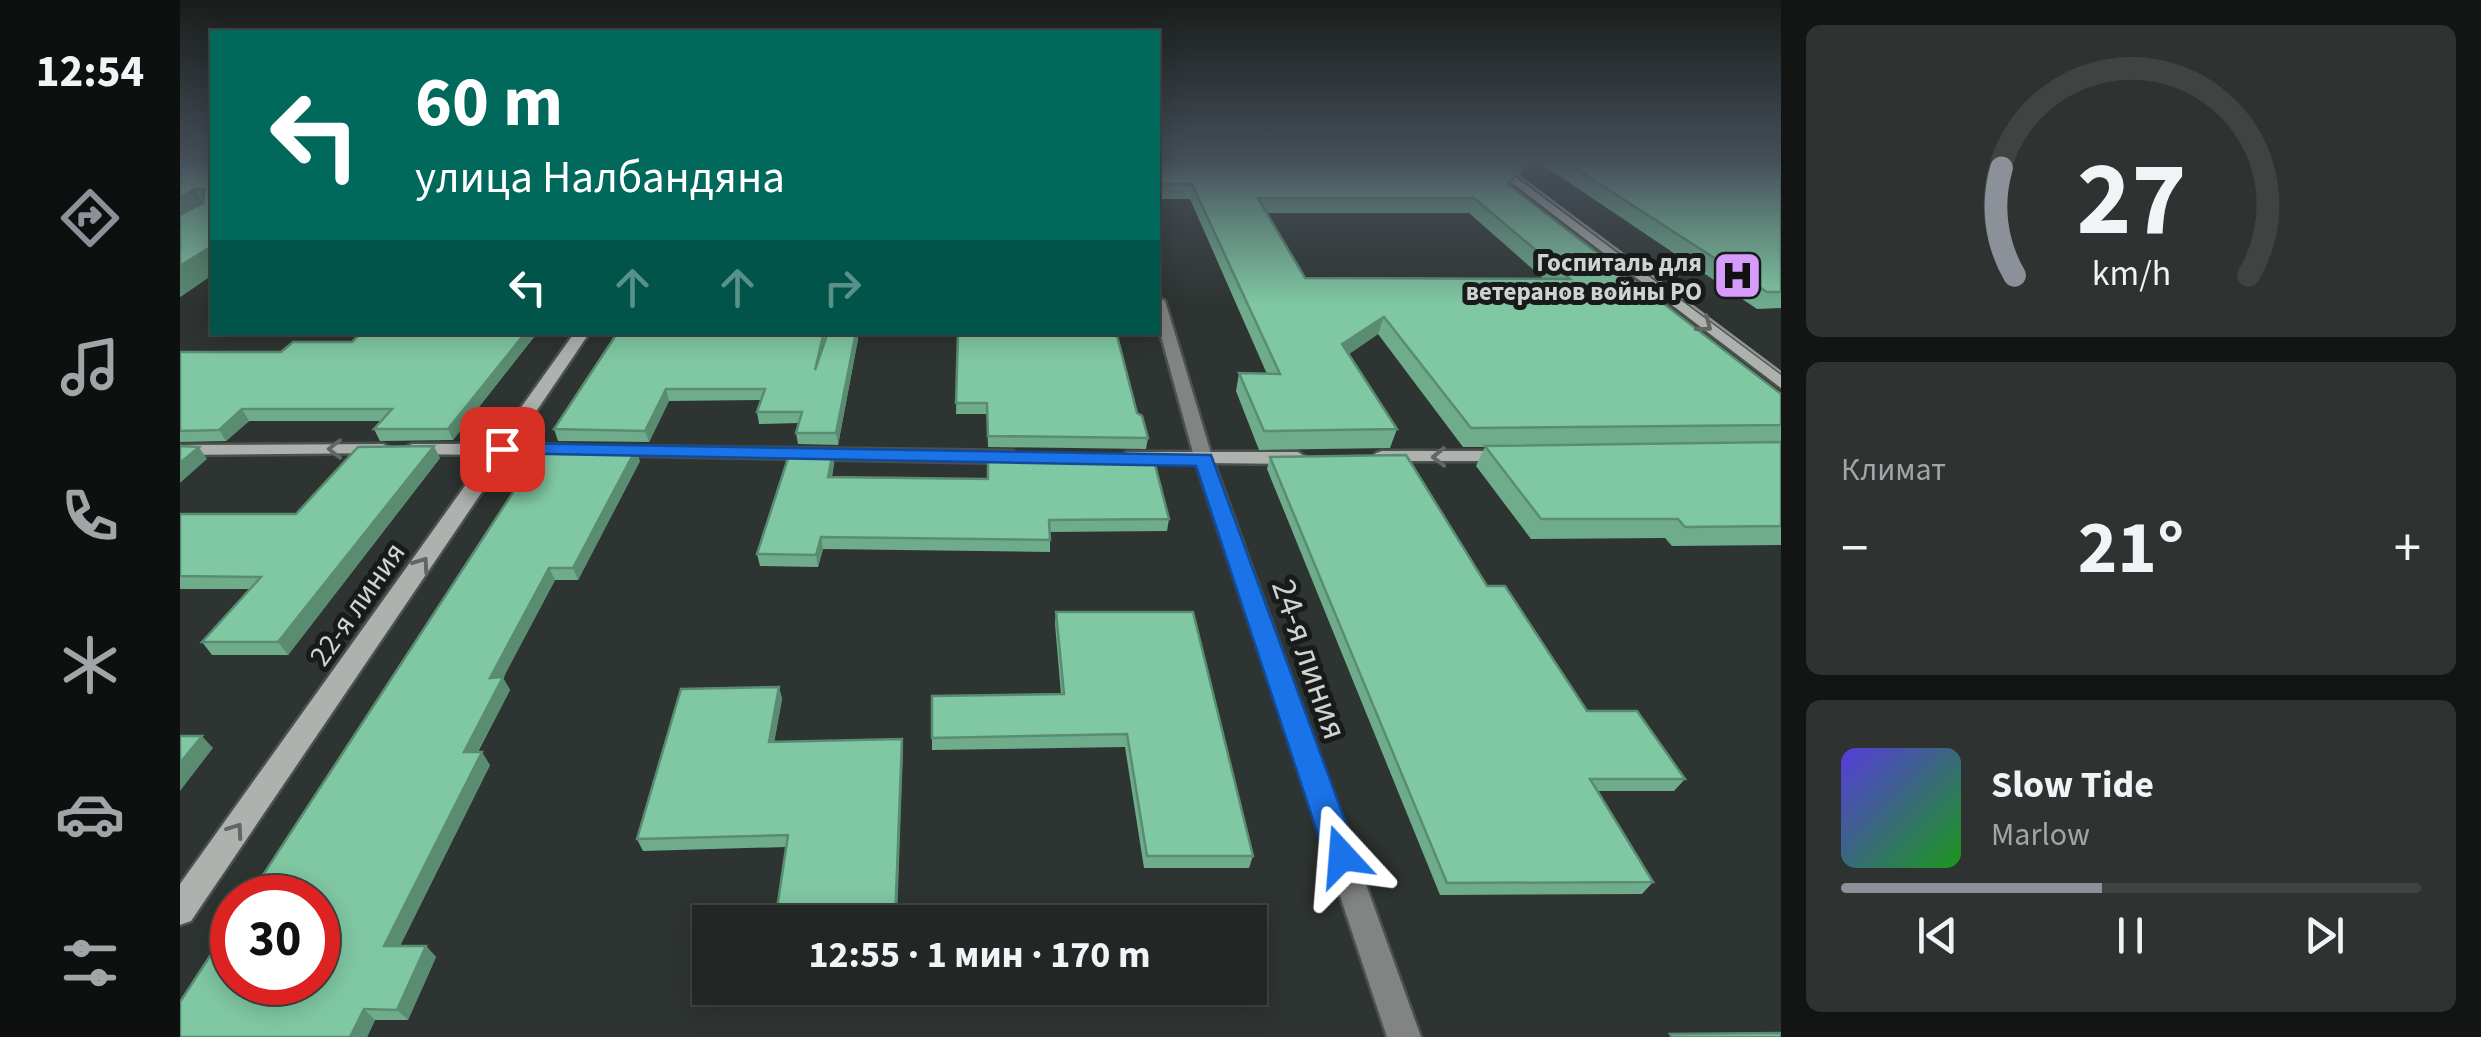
<!DOCTYPE html>
<html lang="ru">
<head>
<meta charset="utf-8">
<style>
	:root { --surface:#222725; --page:#2e3332; --text:#f1f3f6; --muted:#a2a5a7; --line:#3f4442; --accent:#8c9099 }
	body { margin:0; font-family:"Source Sans 3",sans-serif; background:var(--page); color:var(--text); height:100vh; display:flex; flex-direction:column; font-size:38px; white-space:nowrap }
	* { box-sizing:border-box; margin:0 }
	p { font-size:32px; color:var(--muted) }
	.icon { flex:none; width:55px; height:55px; fill:none; stroke:currentColor; stroke-width:2; stroke-linecap:round; stroke-linejoin:round }
	.map { position:relative; flex:1; overflow:hidden }
	.drawer { display:flex; flex-direction:column; gap:25px; padding:25px; background:#131514; width:700px }
	.drawer>* { flex:none }
	.top-card { position:absolute; left:30px; top:30px; width:950px; height:305px; border-radius:0px; box-shadow:0 5px 25px #0003,0 0 0 2px var(--line); background:#00695c; color:#fff; overflow:hidden }
	.speed { position:absolute; left:30px; top:875px; display:flex; gap:20px; font-size:50px; font-weight:700; text-align:center }
	.speed>* { display:grid; place-content:center; width:130px; height:130px; border-radius:50%; background:var(--surface); box-shadow:0 5px 25px #0003,0 0 0 2px var(--line); line-height:1 }
	.speed .limit { border:15px solid #d22; background:#fff; color:#111 }
	.pin { position:absolute; display:grid; place-items:center; width:85px; height:85px; color:#fff; margin:-42px; border-radius:20px; box-shadow:0 5px 15px #0006 }
	.me { position:absolute; width:110px; margin:-55px; rotate:341deg; stroke-linejoin:round; filter:drop-shadow(0 0 8px #0008) }
	.turn { display:flex; align-items:center; gap:35px; height:210px; padding:0 40px; font-size:45px }
	.turn .icon { width:130px; height:130px; stroke-width:2.5 }
	.turn b { display:block; font-size:70px; line-height:85px }
	.lanes { display:flex; align-items:center; height:95px; padding:0 40px; background:#0003; justify-content:center; gap:50px; direction:ltr }
	.lanes .off { opacity:.35 }
	.big { font-size:75px; font-weight:700; line-height:1.1 }
	.drawer .tile { flex:1; display:flex; flex-direction:column; justify-content:center; gap:15px; min-width:0; padding:0 35px; border-radius:15px; background:var(--page) }
	.drawer .dial { align-items:center; gap:0 }
	.dial svg { height:260px; overflow:visible; fill:none; stroke:var(--line); stroke-width:7; stroke-linecap:round; text-anchor:middle }
	.dial text { fill:var(--text); stroke:none }
	.song { display:flex; align-items:center; gap:30px }
	.cover { width:120px; height:120px; border-radius:15px; background:linear-gradient(135deg,hsl(250 70% 55%),hsl(120 70% 35%)) }
	.played { height:10px; border-radius:5px; background:linear-gradient(90deg,var(--accent) 45%,var(--line) 45%) }
	.keys { display:flex; justify-content:space-around; direction:ltr }
	.heat { display:flex; justify-content:space-between; align-items:center; font-size:55px; direction:ltr }
	.trip { position:absolute; left:512px; top:905px; width:575px; height:100px; border-radius:0px; background:var(--surface); box-shadow:0 5px 25px #0003,0 0 0 2px var(--line); font-weight:700; line-height:100px; text-align:center }
	main { display:flex; flex:1; min-height:0 }
	.dock { display:flex; flex-direction:column; width:180px; justify-content:space-around; align-items:center; background:#0e100f; color:var(--muted) }
	.dock .icon { width:70px; height:70px }
	.dock .active { color:var(--accent) }
	.dock b { font-size:45px; color:var(--text) }
	.map>svg:first-child { display:block }
</style>
</head>
<body>
<main>
<nav class="dock">
<b>12:54</b>
<svg class="icon active" aria-label="directions" viewBox="0 0 24 24"><path d="M12 3l9 9-9 9-9-9zM9 14v-3h6M13 9l2 2-2 2"/></svg>
<svg class="icon" aria-label="music" viewBox="0 0 24 24"><path d="M9 18V5l10-2v13"/><circle cx="6" cy="18" r="3"/><circle cx="16" cy="16" r="3"/></svg>
<svg class="icon" aria-label="phone" viewBox="0 0 24 24"><path d="M5 4h4l2 5-3 2q2 4 5 5l2-3 5 2v4C11 20 4 13 5 4z"/></svg>
<svg class="icon" aria-label="climate" viewBox="0 0 24 24"><path d="M12 3v18M4 7l16 10M4 17L20 7"/></svg>
<svg class="icon" aria-label="car" viewBox="0 0 24 24"><path d="M5 17H2v-5l4-1 3-4h7l3 4 3 1v5h-3M9 17h6M6 11h13"/><circle cx="7" cy="17" r="2"/><circle cx="17" cy="17" r="2"/></svg>
<svg class="icon" aria-label="filters" viewBox="0 0 24 24"><path d="M4 7h16M4 17h16"/><circle cx="9" cy="7" r="2"/><circle cx="15" cy="17" r="2"/></svg>
</nav>
<div class="map">
<svg width="1601" height="1037" viewBox="0 0 1601 1037">
	<rect width="100%" height="100%" fill="#2e3431"/>
	<g fill="none" stroke-linecap="round" stroke-linejoin="round">
		<defs>
			<polygon id="street" points="978,297 985,301 1033,460 1241,1037 1207,1037 1015,460 978,325"/>
			<g id="secondary">
				<polygon points="1303,161 1314,161 1601,375 1601,388"/>
				<polygon points="395,332 410,332 334,444 388,445 397,450 388,455 327,455 11,921 0,925 0,884 307,455 232,454 223,449 232,444 315,444"/>
				<polygon points="203,444 212,449 209,453 0,455 0,445"/>
				<polygon points="432,446 833,451 842,457 833,463 426,455 423,451 426,447"/>
				<polygon points="1202,451 1328,451 1337,456 1328,461 1196,461 1193,457 1196,453"/>
				<polygon points="947,452 1118,452 1127,458 1118,464 941,462 938,458"/>
			</g>
		</defs>
		<use href="#street" stroke="#4b514e" stroke-width="5"/>
		<use href="#secondary" stroke="#4b514e" stroke-width="5"/>
		<use href="#street" fill="#818482" fill-rule="evenodd"/>
		<use href="#secondary" fill="#adb2af" fill-rule="evenodd"/>
		<polyline stroke="#909592" stroke-width="2.5" points="1319,161 1601,372"/>
	</g>
	<g fill="#6eac8c" fill-rule="evenodd">
		<polygon points="0,161 32,161 32,275 0,297"/>
		<path d="M978,161h372l-11,14 -3,-2 -5,13 270,208v151l-109,1 -7,-8 -134,1 -55,-73 9,-19h-22l-85,-113 -29,20 48,75 -7,19 -131,2 -23,-59 3,-18 28,1 -77,-175h-32zM1087,213h202l75,66 -239,-1z"/>
		<polygon points="1357,161 1601,161 1601,308 1577,309"/>
		<polygon points="358,332 273,440 200,441 194,429 202,421 69,421 46,441 0,442 0,352 101,352 172,342"/>
		<polygon points="438,332 678,332 678,339 658,445 618,444 616,433 619,423 579,424 577,412 581,400 489,401 469,442 378,441 374,429"/>
		<polygon points="778,332 957,413 968,438 966,449 808,447 807,414 776,414"/>
		<polygon points="653,452 654,464 652,477 808,479 989,519 987,531 870,532 870,552 643,549 638,567 580,566 577,554"/>
		<polygon points="1090,457 1307,586 1407,711 1505,779 1494,791 1418,791 1473,882 1462,894 1260,895 1087,469"/>
		<polygon points="260,458 108,655 32,655 22,642 70,589 0,589 0,514 116,514"/>
		<polygon points="460,461 398,580 375,580 323,678 330,690 298,752 310,765 220,946 246,946 256,957 228,1020 195,1020 187,1037 68,898"/>
		<polygon points="876,612 1073,856 1069,868 964,868 945,747 752,750 752,738 881,694 875,624"/>
		<polygon points="599,687 602,699 594,742 723,751 606,847 463,851 457,839"/>
	</g>
	<g fill="#5a8c72">
		<polygon points="1345,161 1350,161 1339,175"/>
		<polygon points="15,189 26,209 0,225 0,198"/>
		<polygon points="32,246 32,275 0,297 0,266"/>
		<polygon points="1204,317 1198,334 1157,362 1162,344"/>
		<polygon points="346,332 358,332 273,440 268,429"/>
		<polygon points="676,332 678,332 678,339 658,445 656,433"/>
		<polygon points="486,389 489,401 469,442 465,431"/>
		<polygon points="62,409 69,421 46,441 39,430"/>
		<polygon points="254,446 260,458 108,655 98,642"/>
		<polygon points="19,447 27,459 0,483 0,463"/>
		<polygon points="456,449 460,461 398,580 393,568"/>
		<polygon points="653,452 654,464 649,489 648,477"/>
		<polygon points="641,537 643,549 638,567 636,555"/>
		<polygon points="369,568 375,580 323,678 330,690 291,764 284,752 310,678"/>
		<polygon points="599,687 602,699 592,755 589,742"/>
		<polygon points="22,736 33,748 0,791 0,763"/>
		<polygon points="722,739 723,751 717,922 715,922"/>
		<polygon points="302,752 310,765 214,957 204,946"/>
		<polygon points="246,946 256,957 228,1020 217,1010"/>
		<polygon points="184,1009 195,1020 187,1037 170,1037"/>
	</g>
	<g fill="#80c8a3" stroke="#5a8c72" stroke-width="2.5" fill-rule="evenodd">
		<polygon points="0,161 32,161 32,246 0,266 0,215 23,203 24,190 15,189 0,198"/>
		<path d="M978,161h343l15,12 -8,11 273,210v31l-310,3 -87,-111 -42,27 55,85 -133,2 -25,-58 41,1 -88,-190h-34zM1078,198h216l96,81 -265,-1z"/>
		<polygon points="1384,161 1601,161 1601,292 1587,292"/>
		<polygon points="182,332 346,332 268,429 194,429 212,409 62,409 39,430 0,431 0,352 101,352 113,342 172,342"/>
		<polygon points="438,332 644,332 635,370 648,332 676,332 656,433 616,433 622,412 577,412 585,389 486,389 465,431 374,429"/>
		<polygon points="778,332 936,332 957,413 962,416 968,438 808,436 807,403 776,403"/>
		<polygon points="1601,442 1601,526 1505,527 1498,519 1361,519 1305,446"/>
		<polygon points="0,446 19,447 0,463"/>
		<polygon points="254,446 98,642 22,642 81,577 0,576 0,514 116,514 178,447"/>
		<polygon points="362,448 456,449 393,568 369,568 310,678 323,677 284,752 302,752 204,946 246,946 217,1010 184,1009 170,1037 0,1037 0,1002 52,922 52,982 138,982 138,898 68,898"/>
		<polygon points="610,452 653,452 648,477 808,479 808,455 973,457 989,519 869,520 870,540 641,537 636,555 577,554"/>
		<polygon points="1226,455 1307,586 1325,586 1407,711 1457,711 1505,779 1410,779 1473,882 1267,883 1090,457"/>
		<polygon points="876,612 1013,612 1073,856 967,856 947,734 752,738 752,696 884,694"/>
		<polygon points="599,687 589,742 722,739 715,922 595,922 608,835 457,839 501,689"/>
		<polygon points="0,736 22,736 0,763"/>
		<polygon points="1601,1033 1601,1037 1492,1037 1490,1034"/>
	</g>
	<defs><path id="oneway-chevron" d="M-2-3.5L2.5 0L-2 3.5" fill="none" stroke-width="1.6" stroke-linecap="round" stroke-linejoin="round" transform="scale(2.5)"/></defs>
	<g stroke="#626664">
		<use href="#oneway-chevron" transform="translate(1525 325) rotate(37)"/>
		<use href="#oneway-chevron" transform="translate(155 449) rotate(180)"/>
		<use href="#oneway-chevron" transform="translate(1259 457) rotate(179)"/>
		<use href="#oneway-chevron" transform="translate(242 564) rotate(-55)"/>
		<use href="#oneway-chevron" transform="translate(56 830) rotate(-55)"/>
	</g>
	<linearGradient id="sky" x2="0" y2="1"><stop stop-color="#191d1b"/><stop offset="0.53" stop-color="#46505a"/><stop offset="1" stop-color="#46505a" stop-opacity="0"/></linearGradient>
	<rect width="1601" height="306" fill="url(#sky)"/>
	<polygon fill="#1a73e8" stroke="#114b97" stroke-width="2.5" points="322,443 1031,455 1178,856 1173,867 1162,872 1150,867 1145,856 1016,466 315,453 312,449"/>
	<defs>
		<symbol id="hospital-square" viewBox="-11 -11 22 22"><rect x="-9" y="-9" width="18" height="18" rx="4" fill="#d59cfb" stroke="#181b1a"/><path d="M-5-5h3v3.5h4V-5h3V5h-3V1.5h-4V5h-3Z" fill="#111"/></symbol>
	</defs>
	<g fill-rule="evenodd">
		<use href="#hospital-square" x="1530" y="248" width="55" height="55"/>
	</g>
	<g text-anchor="middle" stroke-width="10" stroke-linejoin="round" paint-order="stroke">
		<g font-size="25" font-weight="bold" fill="#cfd3d1" stroke="#181b1a" text-anchor="end">
			<text x="1522" y="271">Госпиталь для<tspan x="1522" dy="29">ветеранов войны РО</tspan></text>
		</g>
		<g font-size="30" fill="#cfd3d1" stroke="#181b1a">
			<text transform="translate(177 604) rotate(-55)" y="10">22-я линия</text>
		</g>
		<g font-size="35" fill="#cfd3d1" stroke="#181b1a">
			<text transform="translate(1130 659) rotate(71)" y="12">24-я линия</text>
		</g>
	</g>
</svg>
<div class="speed"><div class="limit">30</div></div>
<div class="pin" style="left:322px;top:449px;background:#d93025"><svg class="icon" aria-label="arrive" viewBox="0 0 24 24"><path d="M6 21V4h12l-3 4 3 4H6"/></svg></div>
<svg class="me" style="left:1162px;top:856px" viewBox="-20 -20 40 40"><path d="M0-17L14 15 0 8-14 15z" fill="#1a73e8" stroke="#fff" stroke-width="4"/></svg>
<div class="trip">12:55 · 1 мин · 170 m</div>
<div class="top-card">
<div class="turn"><svg class="icon" aria-label="left" viewBox="0 0 24 24"><path d="M17 20v-9H6M10 6l-5 5 5 5"/></svg><div><b>60 m</b>улица Налбандяна</div></div>
<div class="lanes"><svg class="icon" aria-label="left" viewBox="0 0 24 24"><path d="M17 20v-9H6M10 6l-5 5 5 5"/></svg><svg class="icon off" aria-label="ahead" viewBox="0 0 24 24"><path d="M12 20V5M6 11l6-6 6 6"/></svg><svg class="icon off" aria-label="ahead" viewBox="0 0 24 24"><path d="M12 20V5M6 11l6-6 6 6"/></svg><svg class="icon off" aria-label="right" viewBox="0 0 24 24"><path d="M7 20v-9h11M14 6l5 5-5 5"/></svg></div>
</div>
</div>
<section class="drawer">
<div class="tile dial"><svg viewBox="0 0 100 80">
<path d="M14 69A42 42 0 1 1 86 69"/>
<path d="M14 69A42 42 0 0 1 10 36" stroke="#8c9099"/>
<text x="50" y="56" font-size="32" font-weight="700">27</text>
<text x="50" y="72" font-size="11">km/h</text>
</svg></div>
<div class="tile"><p>Климат</p>
<div class="heat"><a>−</a><b class="big">21°</b><a>+</a></div>
</div>
<div class="tile">
<div class="song"><i class="cover"></i><div><b>Slow Tide</b><p>Marlow</p></div></div>
<div class="played"></div>
<div class="keys"><svg class="icon" aria-label="previous" viewBox="0 0 24 24"><path d="M18 5L8 12l10 7zM5 5v14"/></svg><svg class="icon" aria-label="pause" viewBox="0 0 24 24"><path d="M8 5v14M16 5v14"/></svg><svg class="icon" aria-label="next" viewBox="0 0 24 24"><path d="M6 5l10 7-10 7zM19 5v14"/></svg></div>
</div>
</section>
</main>
</body>
</html>
